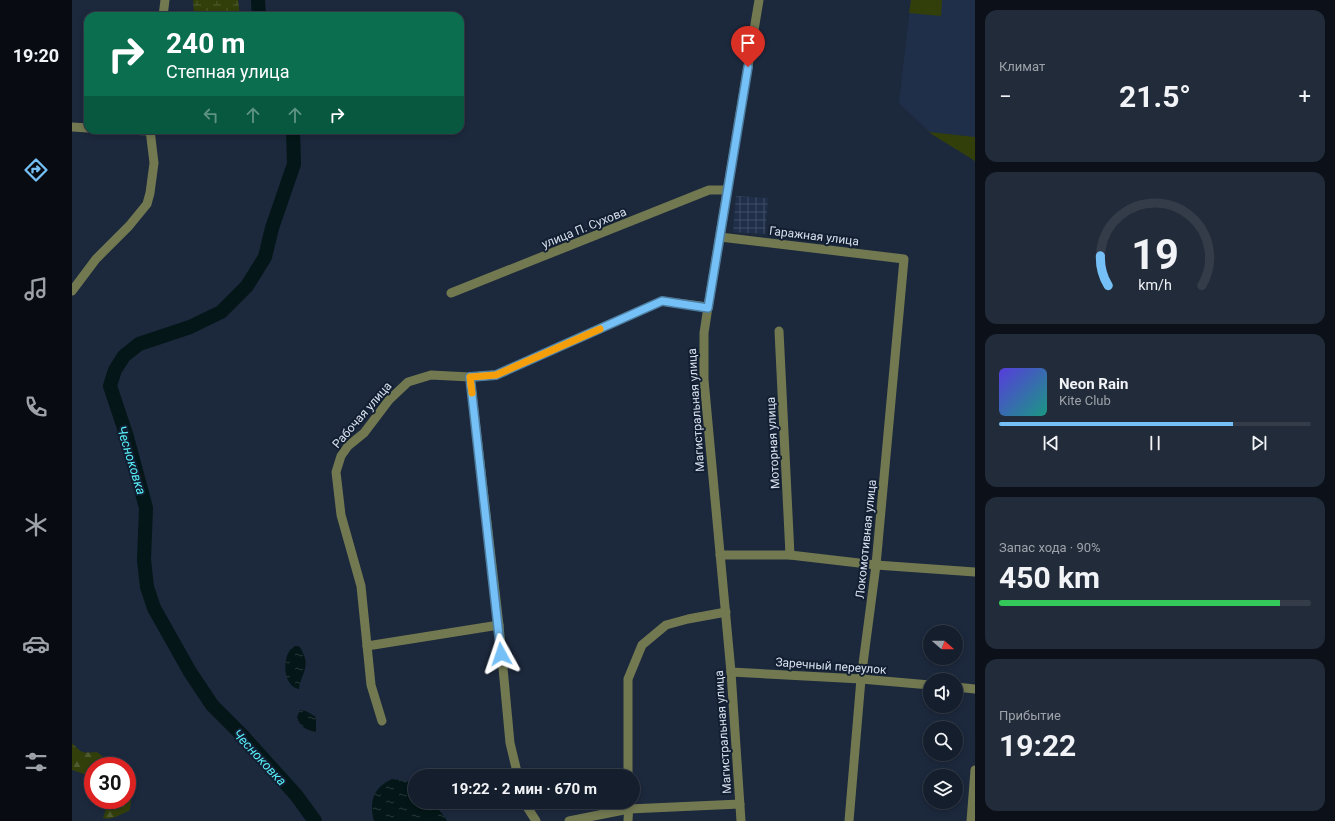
<!DOCTYPE html>
<html lang="ru">
<head>
<meta charset="utf-8">
<style>
	:root { --surface:#151e2d; --page:#222b39; --text:#f1f3f6; --muted:#9da2aa; --line:#343c49; --accent:#75c0f6 }
	body { margin:0; font-family:Roboto,sans-serif; background:var(--page); color:var(--text); height:100vh; display:flex; flex-direction:column; font-size:15px; white-space:nowrap }
	* { box-sizing:border-box; margin:0 }
	p { font-size:13px; color:var(--muted) }
	.icon { flex:none; width:22px; height:22px; fill:none; stroke:currentColor; stroke-width:2; stroke-linecap:round; stroke-linejoin:round }
	.map { position:relative; flex:1; overflow:hidden }
	.drawer { display:flex; flex-direction:column; gap:10px; padding:10px; background:#0c1019; width:360px }
	.drawer>* { flex:none }
	.hud { position:absolute; left:12px; top:12px; width:380px; height:122px; border-radius:12px; box-shadow:0 2px 6px #0003,0 0 0 1px var(--line); background:#0b6e4f; color:#fff; overflow:hidden }
	.needle { width:26px; rotate:110deg }
	.fabs { position:absolute; left:851px; top:625px; display:grid; gap:8px }
	.fabs a { display:grid; place-items:center; width:40px; height:40px; border-radius:50%; background:var(--surface); box-shadow:0 2px 6px #0003,0 0 0 1px var(--line); font-size:20px }
	.speed { position:absolute; left:12px; top:757px; display:flex; gap:8px; font-size:20px; font-weight:700; text-align:center }
	.speed>* { display:grid; place-content:center; width:52px; height:52px; border-radius:50%; background:var(--surface); box-shadow:0 2px 6px #0003,0 0 0 1px var(--line); line-height:1 }
	.speed .limit { border:6px solid #d22; background:#fff; color:#111 }
	.pin { position:absolute; display:grid; place-items:center; width:34px; height:34px; color:#fff; margin:-41px -17px; border-radius:50% 50% 50% 0; rotate:-45deg; box-shadow:0 0 4px #0007 }
	.pin .icon { rotate:45deg }
	.me { position:absolute; width:44px; margin:-22px; rotate:355deg; stroke-linejoin:round; filter:drop-shadow(0 0 3px #0008) }
	.turn { display:flex; align-items:center; gap:14px; height:84px; padding:0 16px; font-size:18px }
	.turn .icon { width:52px; height:52px; stroke-width:2.5 }
	.turn b { display:block; font-size:28px; line-height:34px }
	.lanes { display:flex; align-items:center; height:38px; padding:0 16px; background:#0003; justify-content:center; gap:20px; direction:ltr }
	.lanes .off { opacity:.35 }
	.big { font-size:30px; font-weight:700; line-height:1.1 }
	.drawer .tile { flex:1; display:flex; flex-direction:column; justify-content:center; gap:6px; min-width:0; padding:0 14px; border-radius:12px; background:var(--page) }
	.drawer .dial { align-items:center; gap:0 }
	.dial svg { height:104px; overflow:visible; fill:none; stroke:var(--line); stroke-width:7; stroke-linecap:round; text-anchor:middle }
	.dial text { fill:var(--text); stroke:none }
	.song { display:flex; align-items:center; gap:12px }
	.cover { width:48px; height:48px; border-radius:6px; background:linear-gradient(135deg,hsl(250 70% 55%),hsl(170 70% 35%)) }
	.played { height:4px; border-radius:2px; background:linear-gradient(90deg,var(--accent) 75%,var(--line) 75%) }
	.keys { display:flex; justify-content:space-around; direction:ltr }
	.heat { display:flex; justify-content:space-between; align-items:center; font-size:22px; direction:ltr }
	.charge { height:6px; border-radius:3px; background:linear-gradient(90deg,#34c759 90%,var(--line) 0) }
	.trip { position:absolute; left:336px; top:769px; width:232px; height:40px; border-radius:20px; background:var(--surface); box-shadow:0 2px 6px #0003,0 0 0 1px var(--line); font-weight:700; line-height:40px; text-align:center }
	main { display:flex; flex:1; min-height:0 }
	.dock { display:flex; flex-direction:column; width:72px; justify-content:space-around; align-items:center; background:#080c12; color:var(--muted) }
	.dock .icon { width:28px; height:28px }
	.dock .selected { color:var(--accent) }
	.dock b { font-size:18px; color:var(--text) }
	.map>svg:first-child { display:block }
</style>
</head>
<body>
<main>
<nav class="dock">
<b>19:20</b>
<svg class="icon selected" aria-label="directions" viewBox="0 0 24 24"><path d="M12 3l9 9-9 9-9-9zM9 14v-3h6M13 9l2 2-2 2"/></svg>
<svg class="icon" aria-label="music" viewBox="0 0 24 24"><path d="M9 18V5l10-2v13"/><circle cx="6" cy="18" r="3"/><circle cx="16" cy="16" r="3"/></svg>
<svg class="icon" aria-label="phone" viewBox="0 0 24 24"><path d="M5 4h4l2 5-3 2q2 4 5 5l2-3 5 2v4C11 20 4 13 5 4z"/></svg>
<svg class="icon" aria-label="climate" viewBox="0 0 24 24"><path d="M12 3v18M4 7l16 10M4 17L20 7"/></svg>
<svg class="icon" aria-label="car" viewBox="0 0 24 24"><path d="M5 17H2v-5l4-1 3-4h7l3 4 3 1v5h-3M9 17h6M6 11h13"/><circle cx="7" cy="17" r="2"/><circle cx="17" cy="17" r="2"/></svg>
<svg class="icon" aria-label="filters" viewBox="0 0 24 24"><path d="M4 7h16M4 17h16"/><circle cx="9" cy="7" r="2"/><circle cx="15" cy="17" r="2"/></svg>
</nav>
<div class="map">
<svg width="903" height="821" viewBox="0 0 903 821">
	<defs>
		<pattern id="industrial-grid" width="8" height="8" patternUnits="userSpaceOnUse"><rect width="8" height="8" fill="#202f49"/><path d="M0 4h8M4 0v8" fill="none" stroke="#404d64"/></pattern>
		<pattern id="forest-firs" width="22" height="20" patternUnits="userSpaceOnUse"><rect width="22" height="20" fill="#323f0b"/><path d="M5 1l3.5 6h-7zM16 11l3.5 6h-7z" fill="#4f5a2f"/></pattern>
		<pattern id="wetland-marsh" width="20" height="14" patternUnits="userSpaceOnUse"><rect width="20" height="14" fill="#323f0b"/><path d="M1 5h8M5 5V1M11 12h8M15 12V8" fill="none" stroke="#4f5a2f"/></pattern>
		<pattern id="water-ripples" width="26" height="14" patternUnits="userSpaceOnUse"><rect width="26" height="14" fill="#041617"/><path d="M2 4q2-2 4 0t4 0M15 11q2-2 4 0t4 0" fill="none" stroke="#283839"/></pattern>
	</defs>
	<rect width="100%" height="100%" fill="#1c283c"/>
	<polygon fill="#202f49" points="839,0 903,0 903,161 861,135 827,103"/>
	<polygon fill="url(#industrial-grid)" points="664,196 696,198 693,234 661,232"/>
	<g fill="url(#forest-firs)">
		<path d="M0,743c11,11 9,10 25,9l10,8 14,6h-28v11l-21,-7z"/>
		<path d="M55,777c4,9 6,25 2,34 -9,3 -17,10 -26,7l6,-18h18z"/>
	</g>
	<polygon fill="url(#wetland-marsh)" points="121,0 166,0 168,16 122,16"/>
	<g fill="#323f0b">
		<polygon points="839,0 870,0 869,16 837,13"/>
		<polygon points="857,132 903,137 903,161 861,135"/>
	</g>
	<g fill="url(#water-ripples)">
		<path d="M223,646c4,0 6,1 7,5 9,17 -1,22 -3,38 -15,-2 -17,-28 -9,-39 1,-1 3,-2 5,-4z"/>
		<path d="M228,710l6,1 10,6v15c-10,-2 -16,-5 -19,-15z"/>
		<path d="M320,779l19,3 4,4v16h12c3,4 5,3 9,6 5,3 8,8 11,13h-73c-5,-20 -1,-33 18,-42z"/>
	</g>
	<g fill="none" stroke-linecap="round" stroke-linejoin="round">
		<g stroke="#041617" stroke-width="14">
			<polyline points="186,0 187,16"/>
			<polyline points="221,130 222,164 200,228 193,257 175,286 149,312 118,327 67,344 52,356 43,370 38,386 55,437 74,508 72,560 75,587 82,608 118,672 140,705 169,734 224,795 243,821"/>
		</g>
		<g stroke="#727951" stroke-width="9">
			<polyline points="91,16 93,0"/>
			<polyline points="0,127 16,128"/>
			<polyline points="55,130 78,131"/>
			<polyline points="648,237 832,259 804,565 789,679 777,821"/>
			<polyline points="0,291 24,259 57,226 75,204 78,193 82,163 78,130"/>
			<polyline points="379,293 637,190 655,190"/>
			<polyline points="707,331 718,555"/>
			<polyline points="398,377 427,625 438,743 446,776"/>
			<polyline points="648,555 718,555 804,565 903,572"/>
			<polyline points="295,646 427,625"/>
			<polyline points="659,672 789,679 858,685"/>
			<polyline points="884,687 903,689"/>
			<polyline points="310,721 299,685 289,586 269,515 264,472 269,456 276,446 292,433 317,400 336,382 359,375 398,377 424,375 590,301 636,307"/>
			<polyline points="556,776 556,679 570,645 594,625 616,619 654,612"/>
			<polyline points="452,802 464,821"/>
			<polyline points="497,821 557,809 668,804"/>
			<polyline points="556,821 557,802"/>
			<polyline points="669,821 659,672 632,380 632,333 636,307 687,0"/>
			<polyline points="899,821 903,770"/>
		</g>
	</g>
	<g fill="none" stroke-linecap="round" stroke-linejoin="round">
		<defs>
			<polyline id="route" points="429,654 398,377 424,375 590,301 636,308 676,67"/>
		</defs>
		<use href="#route" stroke="#4c7da0" stroke-width="10"/>
		<use href="#route" stroke="#75c0f6" stroke-width="7"/>
		<polyline stroke="#f59e0b" stroke-width="7" points="400,393 398,377 424,375 528,329"/>
	</g>
	<g text-anchor="middle" stroke-width="4" stroke-linejoin="round" paint-order="stroke">
		<g font-size="12" fill="#d8e1ee" stroke="#121e31">
			<text transform="translate(512 228) rotate(-22)" y="4">улица П. Сухова</text>
			<text transform="translate(742 236) rotate(7)" y="4">Гаражная улица</text>
			<text transform="translate(624 410) rotate(-94)" y="4">Магистральная улица</text>
			<text transform="translate(290 415) rotate(-49)" y="4">Рабочая улица</text>
			<text transform="translate(701 443) rotate(-93)" y="4">Моторная улица</text>
			<text transform="translate(794 539) rotate(-84)" y="4">Локомотивная улица</text>
			<text transform="translate(759 666) rotate(4)" y="4">Заречный переулок</text>
			<text transform="translate(651 732) rotate(-94)" y="4">Магистральная улица</text>
		</g>
		<g font-size="13" font-style="italic" fill="#57eff9" stroke="#121e31">
			<text transform="translate(60 460) rotate(73)" y="5">Чесноковка</text>
			<text transform="translate(188 757) rotate(47)" y="5">Чесноковка</text>
		</g>
	</g>
</svg>
<div class="fabs">
<a><svg class="needle" viewBox="-14 -14 28 28"><path d="M0-13l5 13h-10z" fill="#e53935"/><path d="M0 13l5-13h-10z" fill="#9da2aa"/></svg></a>
<a><svg class="icon" aria-label="sound" viewBox="0 0 24 24"><path d="M4 9h4l5-4v14l-5-4H4zM17 9q2 3 0 6"/></svg></a>
<a><svg class="icon" aria-label="search" viewBox="0 0 24 24"><circle cx="10" cy="10" r="6"/><path d="M15 15l6 6"/></svg></a>
<a><svg class="icon" aria-label="layers" viewBox="0 0 24 24"><path d="M12 4l9 5-9 5-9-5zM3 14l9 5 9-5"/></svg></a>
</div>
<div class="speed"><div class="limit">30</div></div>
<div class="pin" style="left:676px;top:67px;background:#d93025"><svg class="icon" aria-label="arrive" viewBox="0 0 24 24"><path d="M6 21V4h12l-3 4 3 4H6"/></svg></div>
<svg class="me" style="left:429px;top:654px" viewBox="-20 -20 40 40"><path d="M0-17L14 15 0 8-14 15z" fill="#75c0f6" stroke="#fff" stroke-width="4"/></svg>
<div class="trip">19:22 · 2 мин · 670 m</div>
<div class="hud">
<div class="turn"><svg class="icon" aria-label="right" viewBox="0 0 24 24"><path d="M7 20v-9h11M14 6l5 5-5 5"/></svg><div><b>240 m</b>Степная улица</div></div>
<div class="lanes"><svg class="icon off" aria-label="left" viewBox="0 0 24 24"><path d="M17 20v-9H6M10 6l-5 5 5 5"/></svg><svg class="icon off" aria-label="ahead" viewBox="0 0 24 24"><path d="M12 20V5M6 11l6-6 6 6"/></svg><svg class="icon off" aria-label="ahead" viewBox="0 0 24 24"><path d="M12 20V5M6 11l6-6 6 6"/></svg><svg class="icon" aria-label="right" viewBox="0 0 24 24"><path d="M7 20v-9h11M14 6l5 5-5 5"/></svg></div>
</div>
</div>
<section class="drawer">
<div class="tile"><p>Климат</p>
<div class="heat"><a>−</a><b class="big">21.5°</b><a>+</a></div>
</div>
<div class="tile dial"><svg viewBox="0 0 100 80">
<path d="M14 69A42 42 0 1 1 86 69"/>
<path d="M14 69A42 42 0 0 1 8 46" stroke="#75c0f6"/>
<text x="50" y="56" font-size="32" font-weight="700">19</text>
<text x="50" y="72" font-size="11">km/h</text>
</svg></div>
<div class="tile">
<div class="song"><i class="cover"></i><div><b>Neon Rain</b><p>Kite Club</p></div></div>
<div class="played"></div>
<div class="keys"><svg class="icon" aria-label="previous" viewBox="0 0 24 24"><path d="M18 5L8 12l10 7zM5 5v14"/></svg><svg class="icon" aria-label="pause" viewBox="0 0 24 24"><path d="M8 5v14M16 5v14"/></svg><svg class="icon" aria-label="next" viewBox="0 0 24 24"><path d="M6 5l10 7-10 7zM19 5v14"/></svg></div>
</div>
<div class="tile"><p>Запас хода · 90%</p><b class="big">450 km</b><div class="charge"></div></div>
<div class="tile"><p>Прибытие</p><b class="big">19:22</b></div>
</section>
</main>
</body>
</html>
